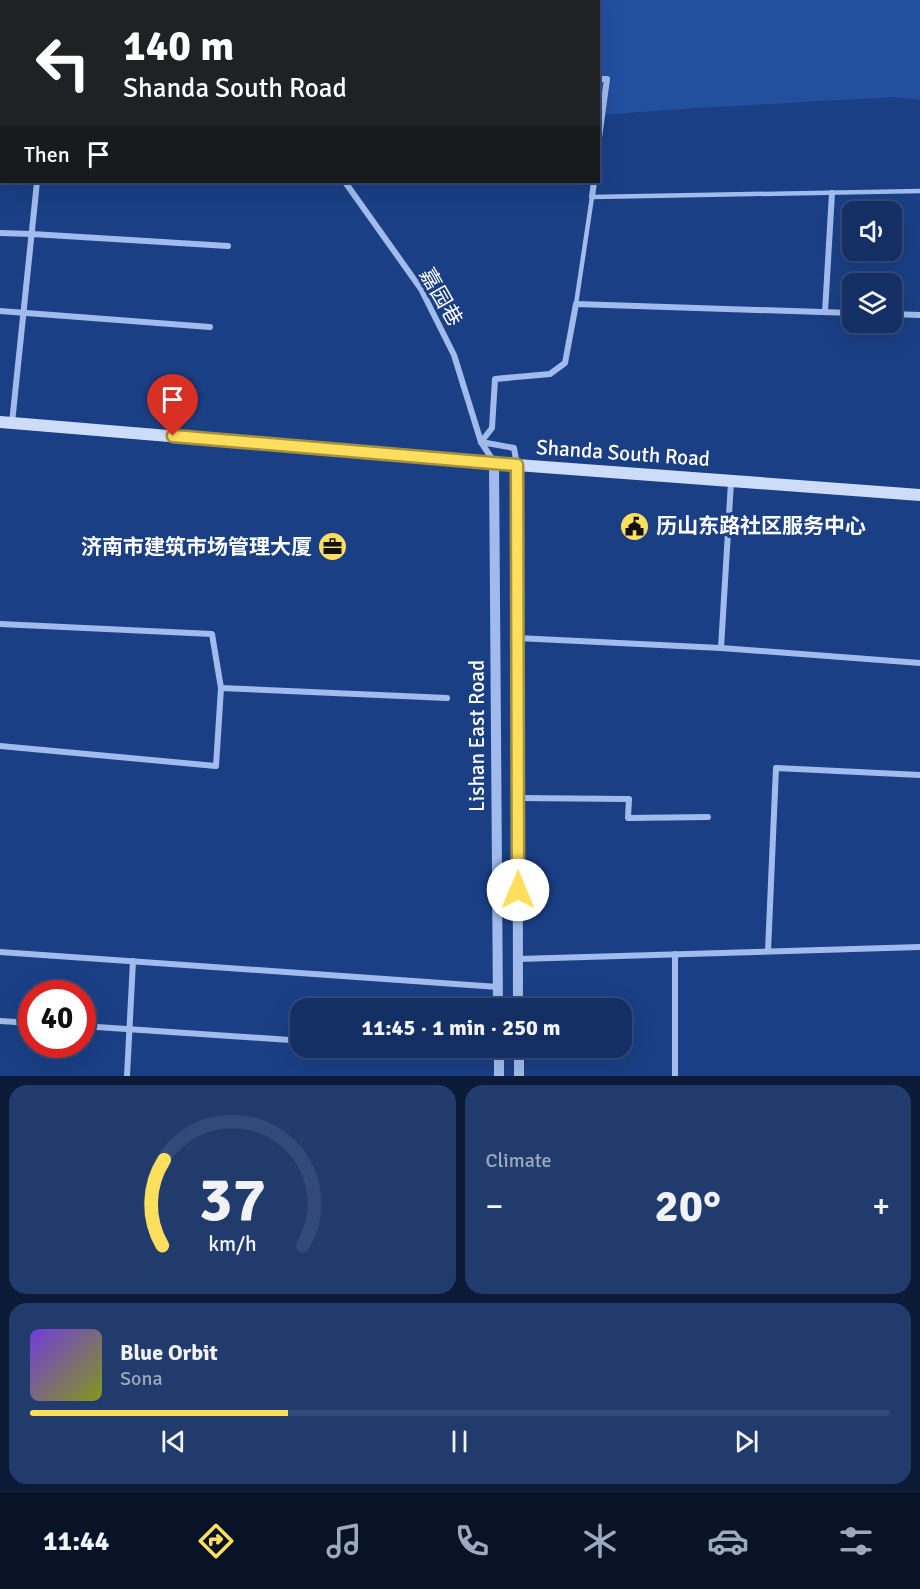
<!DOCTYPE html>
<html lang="en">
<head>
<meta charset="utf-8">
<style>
	:root { --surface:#142f64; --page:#213b6d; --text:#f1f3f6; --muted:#9da9bf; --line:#334a78; --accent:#fddf5d }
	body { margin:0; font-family:Signika,"Noto Sans SC",sans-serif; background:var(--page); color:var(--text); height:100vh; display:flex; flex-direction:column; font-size:22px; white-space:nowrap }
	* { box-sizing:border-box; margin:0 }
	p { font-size:20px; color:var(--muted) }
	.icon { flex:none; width:33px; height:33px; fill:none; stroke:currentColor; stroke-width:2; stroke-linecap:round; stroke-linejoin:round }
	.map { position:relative; height:1076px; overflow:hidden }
	.drawer { display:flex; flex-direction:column; gap:9px; padding:9px; background:#0b1a37; flex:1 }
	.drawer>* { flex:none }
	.banner { position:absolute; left:0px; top:0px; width:600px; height:183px; box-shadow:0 6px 24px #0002,0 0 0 2px var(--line); background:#202124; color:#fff; overflow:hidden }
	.controls { position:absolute; left:842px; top:201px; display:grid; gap:12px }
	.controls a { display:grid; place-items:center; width:60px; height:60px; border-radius:12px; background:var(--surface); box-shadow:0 6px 24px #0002,0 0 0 2px var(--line); font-size:30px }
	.speed { position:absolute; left:18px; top:980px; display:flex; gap:12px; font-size:30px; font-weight:700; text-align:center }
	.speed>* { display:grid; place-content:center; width:78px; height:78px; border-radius:50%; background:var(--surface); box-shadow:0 6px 24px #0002,0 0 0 2px var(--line); line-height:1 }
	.speed .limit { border:9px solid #d22; background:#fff; color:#111 }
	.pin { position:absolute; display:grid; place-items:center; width:51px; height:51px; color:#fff; margin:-62px -26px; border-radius:50% 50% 50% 0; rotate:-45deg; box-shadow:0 0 6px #0007 }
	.pin .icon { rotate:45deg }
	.me { position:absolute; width:66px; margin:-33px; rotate:0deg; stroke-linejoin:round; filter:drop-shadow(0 0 4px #0008) }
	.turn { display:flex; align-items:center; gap:21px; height:126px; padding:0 24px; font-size:27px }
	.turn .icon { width:78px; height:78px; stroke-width:2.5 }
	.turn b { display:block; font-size:42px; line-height:51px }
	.then { display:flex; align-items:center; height:57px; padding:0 24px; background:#0003; gap:12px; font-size:22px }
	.big { font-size:45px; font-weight:700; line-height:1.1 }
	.drawer .tile { flex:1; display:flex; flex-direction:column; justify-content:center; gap:9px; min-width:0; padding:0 21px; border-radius:18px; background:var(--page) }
	.drawer .dial { align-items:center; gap:0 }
	.dial svg { height:156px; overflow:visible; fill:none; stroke:var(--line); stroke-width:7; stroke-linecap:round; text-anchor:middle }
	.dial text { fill:var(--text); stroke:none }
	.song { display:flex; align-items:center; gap:18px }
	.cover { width:72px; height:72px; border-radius:9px; background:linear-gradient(135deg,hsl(260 70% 55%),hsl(70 70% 35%)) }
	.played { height:6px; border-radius:3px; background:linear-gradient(90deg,var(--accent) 30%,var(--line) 30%) }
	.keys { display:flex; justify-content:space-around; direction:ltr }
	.heat { display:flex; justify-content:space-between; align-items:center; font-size:33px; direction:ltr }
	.drawer .tiles { flex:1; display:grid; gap:9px; grid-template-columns:1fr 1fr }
	.tile:last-child { grid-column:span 2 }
	.trip { position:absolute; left:290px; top:998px; width:342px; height:60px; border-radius:18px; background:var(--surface); box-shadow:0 6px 24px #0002,0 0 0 2px var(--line); font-weight:700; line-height:60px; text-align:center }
	.tabs { display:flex; height:96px; justify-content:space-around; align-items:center; background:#081328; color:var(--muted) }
	.tabs .icon { width:42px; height:42px }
	.tabs .selected { color:var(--accent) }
	.tabs b { font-size:27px; color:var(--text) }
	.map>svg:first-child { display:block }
</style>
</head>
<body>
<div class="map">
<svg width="920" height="1076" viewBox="0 0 920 1076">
	<rect width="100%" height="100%" fill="#1a3f85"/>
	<polygon fill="#234f9f" points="592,0 920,0 920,100 895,97 697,108 599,115 598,2 591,2"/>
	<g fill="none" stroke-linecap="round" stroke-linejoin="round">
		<polyline stroke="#a1bcec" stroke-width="4.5" points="576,304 592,197 920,191"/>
		<g stroke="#a1bcec" stroke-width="6">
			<polyline points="237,0 241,2"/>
			<polyline points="298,0 298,2"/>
			<polyline points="55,2 55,0"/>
			<polyline points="342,2 342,0"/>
			<polyline points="598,79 607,79 598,145"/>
			<polyline points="0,91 2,91"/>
			<polyline points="0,169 2,169"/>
			<polyline points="345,182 421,289 454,355 481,442 494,462"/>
			<polyline points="592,197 594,182"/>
			<polyline points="0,233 32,234 228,246"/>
			<polyline points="0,311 210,327"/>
			<polyline points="825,312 832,193"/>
			<polyline points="891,314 920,315"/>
			<polyline points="12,423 37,182"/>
			<polyline points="481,442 492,428 495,379 550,374 565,363 576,304 852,313"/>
			<polyline points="481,442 514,448 517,465"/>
			<polyline points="0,624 212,634 221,688 216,766 0,746"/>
			<polyline points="517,638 721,648 920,663"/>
			<polyline points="721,648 731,482"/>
			<polyline points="221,688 447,698"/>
			<polyline points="518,798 629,799 628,818 708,817"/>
			<polyline points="768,951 776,768 920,775"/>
			<polyline points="0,952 498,987"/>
			<polyline points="675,954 675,1076"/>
			<polyline points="518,959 920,947"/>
			<polyline points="0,1021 32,1023"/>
			<polyline points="82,1026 290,1040"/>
			<polyline points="127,1076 133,961"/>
		</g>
		<g stroke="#a1bcec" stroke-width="10">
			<polyline points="494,463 498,1008"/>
			<polyline points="517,465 518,1008"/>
			<polyline points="499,1047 499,1076"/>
			<polyline points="519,1047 519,1076"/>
		</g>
		<polyline stroke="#cddcf8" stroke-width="12" points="0,422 517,465 920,495"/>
	</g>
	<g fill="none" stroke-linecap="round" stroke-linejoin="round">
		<defs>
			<polyline id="route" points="173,436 517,465 518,890"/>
		</defs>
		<use href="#route" stroke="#a4913c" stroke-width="15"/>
		<use href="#route" stroke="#fddf5d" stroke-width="10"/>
	</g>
	<defs>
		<symbol id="civic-disc" viewBox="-11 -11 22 22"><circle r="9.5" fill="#fddf5d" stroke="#1a3f85"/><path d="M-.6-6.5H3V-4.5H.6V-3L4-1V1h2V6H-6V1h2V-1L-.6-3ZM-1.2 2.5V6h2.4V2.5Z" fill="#111"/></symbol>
		<symbol id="office-disc" viewBox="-11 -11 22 22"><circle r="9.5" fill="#fddf5d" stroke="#1a3f85"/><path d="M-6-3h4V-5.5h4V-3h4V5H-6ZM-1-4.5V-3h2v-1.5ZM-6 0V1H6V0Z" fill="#111"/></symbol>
	</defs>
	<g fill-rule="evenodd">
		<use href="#civic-disc" x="618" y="510" width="33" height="33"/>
		<use href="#office-disc" x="316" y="530" width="33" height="33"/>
	</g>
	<g text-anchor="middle" stroke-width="6" stroke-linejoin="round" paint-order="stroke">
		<g font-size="21" fill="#fff" stroke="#1a3f85">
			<text transform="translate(441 297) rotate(60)" y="7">嘉园巷</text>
			<text transform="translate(623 453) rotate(4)" y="7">Shanda South Road</text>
			<text transform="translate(477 736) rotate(-90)" y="7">Lishan East Road</text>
		</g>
		<g font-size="21" font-weight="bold" fill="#fff" stroke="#1a3f85" text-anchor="start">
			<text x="656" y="533">历山东路社区服务中心</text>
			<text x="312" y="554" text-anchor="end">济南市建筑市场管理大厦</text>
		</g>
	</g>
</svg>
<div class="controls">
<a><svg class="icon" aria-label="sound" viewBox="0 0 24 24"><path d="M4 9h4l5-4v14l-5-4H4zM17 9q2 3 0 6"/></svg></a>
<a><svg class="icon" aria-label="layers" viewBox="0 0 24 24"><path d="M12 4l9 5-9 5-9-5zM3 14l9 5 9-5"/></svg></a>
</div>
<div class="speed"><div class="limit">40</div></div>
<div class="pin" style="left:173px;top:436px;background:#d93025"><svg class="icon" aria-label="arrive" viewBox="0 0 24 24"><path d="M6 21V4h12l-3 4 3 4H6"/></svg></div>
<svg class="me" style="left:518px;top:890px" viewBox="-20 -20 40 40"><circle r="19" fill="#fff"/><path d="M0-13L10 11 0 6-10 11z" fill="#fddf5d"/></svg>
<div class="trip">11:45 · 1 min · 250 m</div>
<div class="banner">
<div class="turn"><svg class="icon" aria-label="left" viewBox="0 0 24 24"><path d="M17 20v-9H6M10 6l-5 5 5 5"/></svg><div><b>140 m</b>Shanda South Road</div></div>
<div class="then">Then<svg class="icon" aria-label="arrive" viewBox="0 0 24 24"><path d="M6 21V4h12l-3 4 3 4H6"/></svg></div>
</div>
</div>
<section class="drawer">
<div class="tiles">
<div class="tile dial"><svg viewBox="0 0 100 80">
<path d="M14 69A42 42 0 1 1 86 69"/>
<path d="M14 69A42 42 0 0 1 15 25" stroke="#fddf5d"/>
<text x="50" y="56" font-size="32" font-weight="700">37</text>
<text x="50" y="72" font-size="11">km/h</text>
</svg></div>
<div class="tile"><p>Climate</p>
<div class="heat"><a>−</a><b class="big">20°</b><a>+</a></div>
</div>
<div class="tile">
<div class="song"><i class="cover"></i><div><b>Blue Orbit</b><p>Sona</p></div></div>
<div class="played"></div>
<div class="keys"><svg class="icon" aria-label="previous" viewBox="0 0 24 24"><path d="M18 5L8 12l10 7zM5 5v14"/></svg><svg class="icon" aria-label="pause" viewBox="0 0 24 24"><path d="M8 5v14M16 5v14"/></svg><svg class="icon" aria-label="next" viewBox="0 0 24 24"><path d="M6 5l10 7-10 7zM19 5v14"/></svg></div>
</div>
</div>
</section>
<nav class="tabs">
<b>11:44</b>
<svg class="icon selected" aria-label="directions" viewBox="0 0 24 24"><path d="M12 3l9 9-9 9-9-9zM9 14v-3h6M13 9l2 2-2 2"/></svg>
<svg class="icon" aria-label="music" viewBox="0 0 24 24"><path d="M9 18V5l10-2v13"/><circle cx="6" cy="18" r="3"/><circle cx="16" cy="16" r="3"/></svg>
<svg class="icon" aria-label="phone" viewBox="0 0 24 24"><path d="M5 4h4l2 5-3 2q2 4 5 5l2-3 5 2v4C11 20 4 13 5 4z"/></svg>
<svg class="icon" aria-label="climate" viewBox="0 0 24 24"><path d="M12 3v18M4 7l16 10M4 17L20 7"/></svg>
<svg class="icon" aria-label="car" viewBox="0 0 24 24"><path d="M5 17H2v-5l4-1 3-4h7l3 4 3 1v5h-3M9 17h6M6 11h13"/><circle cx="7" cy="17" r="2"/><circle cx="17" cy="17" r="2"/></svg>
<svg class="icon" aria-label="filters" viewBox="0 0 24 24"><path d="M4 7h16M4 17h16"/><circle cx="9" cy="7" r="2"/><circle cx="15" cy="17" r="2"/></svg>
</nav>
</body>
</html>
